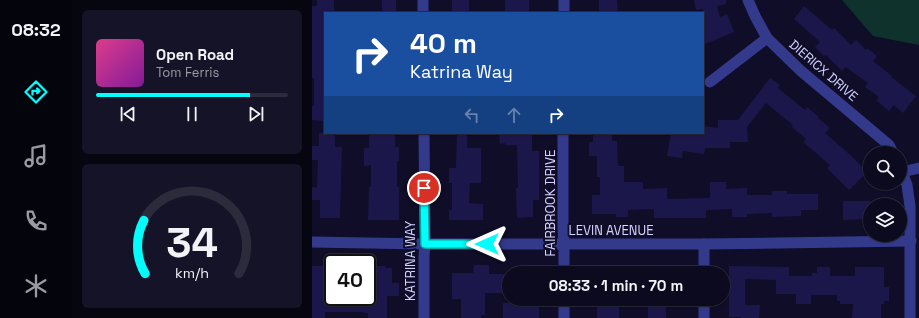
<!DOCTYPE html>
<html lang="en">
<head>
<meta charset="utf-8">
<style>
	:root { --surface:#0b0a1e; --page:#141327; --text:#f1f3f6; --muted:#9a9aa4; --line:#2b2b3c; --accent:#00fffc }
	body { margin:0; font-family:"Space Grotesk",sans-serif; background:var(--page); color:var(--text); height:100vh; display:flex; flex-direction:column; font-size:15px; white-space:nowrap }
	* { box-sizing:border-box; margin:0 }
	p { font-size:13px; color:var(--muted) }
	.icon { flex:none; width:22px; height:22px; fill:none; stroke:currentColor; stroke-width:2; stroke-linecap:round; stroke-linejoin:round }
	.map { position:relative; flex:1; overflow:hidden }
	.details { display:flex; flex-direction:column; gap:10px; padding:10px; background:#060610; width:240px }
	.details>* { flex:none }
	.hud { position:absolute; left:12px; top:12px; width:380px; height:122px; border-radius:0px; box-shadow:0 1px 3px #0004,0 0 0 1px var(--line); background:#1a4fa0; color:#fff; overflow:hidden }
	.tools { position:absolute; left:551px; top:146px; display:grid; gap:8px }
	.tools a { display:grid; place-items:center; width:44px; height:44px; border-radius:50%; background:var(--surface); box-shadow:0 1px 3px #0004,0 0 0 1px var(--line); font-size:20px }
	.speed { position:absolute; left:12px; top:254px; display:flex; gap:8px; font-size:20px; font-weight:700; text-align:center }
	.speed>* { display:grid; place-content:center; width:52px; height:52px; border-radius:50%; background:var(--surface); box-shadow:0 1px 3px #0004,0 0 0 1px var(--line); line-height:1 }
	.speed .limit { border:2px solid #111; border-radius:6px; background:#fff; color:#111 }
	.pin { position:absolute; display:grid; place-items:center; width:34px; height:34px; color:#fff; margin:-17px; border:2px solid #fff; border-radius:50%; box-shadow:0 1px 4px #0007 }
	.me { position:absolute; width:44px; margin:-22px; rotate:270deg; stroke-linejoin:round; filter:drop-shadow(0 0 3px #0008) }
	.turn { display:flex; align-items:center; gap:14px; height:84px; padding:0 20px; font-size:18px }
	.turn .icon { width:52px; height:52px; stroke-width:2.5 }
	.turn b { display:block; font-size:28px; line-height:34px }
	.lanes { display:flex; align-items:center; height:38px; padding:0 20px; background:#0003; justify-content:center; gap:20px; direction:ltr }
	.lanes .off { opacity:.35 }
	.details .tile { flex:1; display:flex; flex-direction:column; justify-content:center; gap:6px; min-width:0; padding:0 14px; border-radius:6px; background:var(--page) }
	.details .dial { align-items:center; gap:0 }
	.dial svg { height:104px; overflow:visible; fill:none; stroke:var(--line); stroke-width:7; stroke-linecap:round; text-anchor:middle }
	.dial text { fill:var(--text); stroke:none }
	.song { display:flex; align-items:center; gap:12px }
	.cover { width:48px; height:48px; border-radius:6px; background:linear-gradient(135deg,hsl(330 70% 55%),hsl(290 70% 35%)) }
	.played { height:4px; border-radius:2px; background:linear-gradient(90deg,var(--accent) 80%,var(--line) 80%) }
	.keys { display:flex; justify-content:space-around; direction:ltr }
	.trip { position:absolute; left:190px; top:266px; width:228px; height:40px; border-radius:20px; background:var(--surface); box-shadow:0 1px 3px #0004,0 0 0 1px var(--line); font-weight:600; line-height:40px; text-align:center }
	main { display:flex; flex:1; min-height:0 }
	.menu { display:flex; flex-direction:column; width:72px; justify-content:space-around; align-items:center; background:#04040c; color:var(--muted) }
	.menu .icon { width:28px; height:28px }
	.menu .selected { color:var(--accent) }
	.menu b { font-size:18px; color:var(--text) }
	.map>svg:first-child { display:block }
</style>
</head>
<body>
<main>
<nav class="menu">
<b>08:32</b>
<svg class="icon selected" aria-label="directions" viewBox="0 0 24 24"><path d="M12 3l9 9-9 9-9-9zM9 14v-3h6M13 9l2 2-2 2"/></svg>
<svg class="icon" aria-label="music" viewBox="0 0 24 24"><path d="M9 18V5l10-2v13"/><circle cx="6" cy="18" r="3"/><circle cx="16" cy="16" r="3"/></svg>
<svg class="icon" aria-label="phone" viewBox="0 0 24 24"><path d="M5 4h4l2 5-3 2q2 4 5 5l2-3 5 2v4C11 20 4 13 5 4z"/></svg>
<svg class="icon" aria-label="climate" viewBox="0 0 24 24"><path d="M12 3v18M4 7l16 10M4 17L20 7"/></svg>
</nav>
<section class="details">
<div class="tile">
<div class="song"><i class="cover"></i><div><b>Open Road</b><p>Tom Ferris</p></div></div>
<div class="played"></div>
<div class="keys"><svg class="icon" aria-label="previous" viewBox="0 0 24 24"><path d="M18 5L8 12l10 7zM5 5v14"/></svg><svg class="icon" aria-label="pause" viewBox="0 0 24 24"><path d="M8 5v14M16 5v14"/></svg><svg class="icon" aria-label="next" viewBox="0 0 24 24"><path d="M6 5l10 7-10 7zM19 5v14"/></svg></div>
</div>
<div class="tile dial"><svg viewBox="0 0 100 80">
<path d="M14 69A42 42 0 1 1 86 69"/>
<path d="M14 69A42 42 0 0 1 13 28" stroke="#00fffc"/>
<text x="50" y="56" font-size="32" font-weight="700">34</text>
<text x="50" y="72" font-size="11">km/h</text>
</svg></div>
</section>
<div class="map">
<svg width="607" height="318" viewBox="0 0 607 318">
	<rect width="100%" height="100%" fill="#0f0d28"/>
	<polygon fill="#0f322d" points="530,0 607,0 607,45 561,36"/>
	<g fill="#1c174b">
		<polygon points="5,0 22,0 22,13 13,13 13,121 0,120 0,106 2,106 2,78 0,78 0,6 5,6"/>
		<rect x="70" y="0" width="14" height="13"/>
		<rect x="140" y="0" width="17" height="13"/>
		<rect x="193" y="0" width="24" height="13"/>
		<polygon points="287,0 305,0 306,13 287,13"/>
		<polygon points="382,0 414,0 414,4 405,6 408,17 415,14 422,32 391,45 391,9 384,10"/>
		<polygon points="492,6 520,30 522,28 539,45 544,40 554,50 555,48 565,56 561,61 580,76 579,77 604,96 591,113 582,105 577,111 564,100 567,97 553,87 556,83 534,67 530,71 514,55 512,56 503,47 508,42 482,19"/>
		<polygon points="458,78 468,85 466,88 493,110 495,107 507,117 506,118 518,128 513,133 536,153 555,172 537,190 515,168 518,165 491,142 494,139 479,126 481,125 454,103 435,127 436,142 418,142 418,148 393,148 392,154 371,151 370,158 355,156 359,133 391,133 391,126 406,128 406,120 426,120"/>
		<polygon points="7,133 23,133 23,147 30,147 28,218 8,218 8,200 0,200 0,187 5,188 6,160 0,160 0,146 7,146"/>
		<polygon points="57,133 83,133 83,147 87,147 87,161 85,161 85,187 87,187 87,220 56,220 57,187 59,187 59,165 52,166 52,148 57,148"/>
		<polygon points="145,133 155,133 155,148 169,148 169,183 158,183 157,203 171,204 171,220 137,220 137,210 140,210 140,183 137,183 137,168 144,168"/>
		<polygon points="187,133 220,133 220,151 227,151 227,200 221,200 221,217 205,218 204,188 206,188 205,145 193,145 193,143 188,144"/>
		<polygon points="281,133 300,133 300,141 305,141 306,166 312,166 312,182 331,182 331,189 355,188 355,199 398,198 398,182 414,182 414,189 435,188 435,195 460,195 460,191 475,191 475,194 506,194 506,210 489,210 489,216 460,217 460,213 435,214 435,217 420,217 420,209 394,210 394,218 342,218 342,209 316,210 316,217 304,217 304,214 280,214 280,195 288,195 288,177 285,177 285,156 277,156 277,142 281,142"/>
		<polygon points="531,201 558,201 558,212 552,212 552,219 531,220"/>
		<polygon points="162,265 177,265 177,274 197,274 197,293 173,293 173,315 169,315 169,318 149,318 149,299 140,299 140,273 161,273"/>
		<polygon points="0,266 14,266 14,300 55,300 55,267 61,267 61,266 73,266 73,268 80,268 80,283 87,283 87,296 75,296 75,318 56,318 56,313 52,313 52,312 13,312 13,318 0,318"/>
		<polygon points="417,266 477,267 477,276 500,276 500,273 505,273 505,267 518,267 518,276 543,276 543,267 572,267 572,287 577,287 577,301 572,301 572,304 569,304 569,318 540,318 541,304 528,304 528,301 525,301 525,295 499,295 499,304 484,304 484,294 464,294 464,280 433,279 433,305 448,305 447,318 429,318 429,317 417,317"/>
		<rect x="336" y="300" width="18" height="18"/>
		<rect x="191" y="303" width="36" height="15"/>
		<rect x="285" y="307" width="22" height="11"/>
	</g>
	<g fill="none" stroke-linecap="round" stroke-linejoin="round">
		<g stroke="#343a8b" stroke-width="11">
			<polyline points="111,0 111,13"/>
			<polyline points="436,0 443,16 455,38 489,71 577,145 581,153"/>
			<polyline points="252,13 252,0"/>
			<polyline points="398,82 455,38"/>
			<polyline points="112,133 113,244 112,256 112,318"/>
			<polyline points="251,133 251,228 252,244 252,273"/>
			<polyline points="588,167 595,185 598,206 598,318"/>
			<polyline points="590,172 607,168"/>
			<polyline points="392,244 392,273"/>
			<polyline points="252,318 252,299"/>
			<polyline points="392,318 392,299"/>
		</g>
		<polyline stroke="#343a8b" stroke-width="11" points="0,242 113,244 392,244 599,241"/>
	</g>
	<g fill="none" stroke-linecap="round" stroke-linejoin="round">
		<defs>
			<polyline id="route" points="112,188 113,244 175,244"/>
		</defs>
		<use href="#route" stroke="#00a6a4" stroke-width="10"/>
		<use href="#route" stroke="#00fffc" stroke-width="7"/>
	</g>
	<g text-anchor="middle" stroke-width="4" stroke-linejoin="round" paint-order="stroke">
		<g font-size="13" fill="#d4d4ff" stroke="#0f0d28">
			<text transform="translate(512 70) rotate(41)" y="5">DIERICX DRIVE</text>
			<text transform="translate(238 203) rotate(-90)" y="5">FAIRBROOK DRIVE</text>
			<text x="299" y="235">LEVIN AVENUE</text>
			<text transform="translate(98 261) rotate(-90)" y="5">KATRINA WAY</text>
		</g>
	</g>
</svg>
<div class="tools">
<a><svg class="icon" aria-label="search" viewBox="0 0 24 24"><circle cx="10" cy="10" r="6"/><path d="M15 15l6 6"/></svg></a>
<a><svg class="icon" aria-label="layers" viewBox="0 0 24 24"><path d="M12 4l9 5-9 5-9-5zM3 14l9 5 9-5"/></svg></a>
</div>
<div class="speed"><div class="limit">40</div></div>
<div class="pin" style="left:112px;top:188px;background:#d93025"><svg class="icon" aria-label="arrive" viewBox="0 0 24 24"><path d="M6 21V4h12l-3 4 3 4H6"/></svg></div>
<svg class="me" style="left:175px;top:244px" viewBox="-20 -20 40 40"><path d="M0-17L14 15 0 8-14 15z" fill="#00fffc" stroke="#fff" stroke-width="4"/></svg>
<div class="trip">08:33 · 1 min · 70 m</div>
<div class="hud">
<div class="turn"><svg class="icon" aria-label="right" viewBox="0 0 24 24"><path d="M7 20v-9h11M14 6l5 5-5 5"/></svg><div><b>40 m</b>Katrina Way</div></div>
<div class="lanes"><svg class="icon off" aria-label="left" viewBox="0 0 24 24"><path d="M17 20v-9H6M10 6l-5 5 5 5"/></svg><svg class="icon off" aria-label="ahead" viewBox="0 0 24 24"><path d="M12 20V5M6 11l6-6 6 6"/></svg><svg class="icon" aria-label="right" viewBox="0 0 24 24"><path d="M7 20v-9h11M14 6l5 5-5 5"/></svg></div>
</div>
</div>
</main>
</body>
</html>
